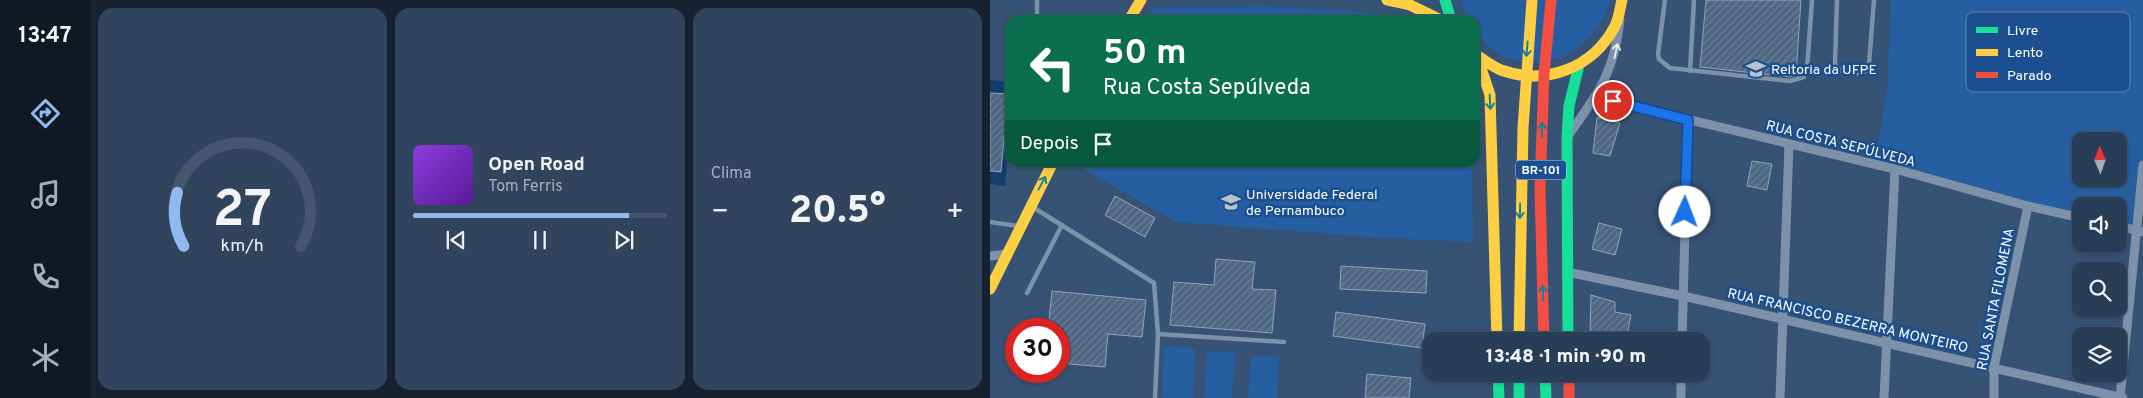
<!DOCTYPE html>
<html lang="pt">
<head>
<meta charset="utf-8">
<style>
	:root { --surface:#283e57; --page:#30455d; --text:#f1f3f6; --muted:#a5aeba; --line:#44576d; --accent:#90b9f0 }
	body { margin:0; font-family:Overpass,sans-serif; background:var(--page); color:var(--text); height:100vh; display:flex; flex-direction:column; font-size:19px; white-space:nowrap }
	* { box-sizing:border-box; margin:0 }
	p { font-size:16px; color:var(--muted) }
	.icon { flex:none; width:28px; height:28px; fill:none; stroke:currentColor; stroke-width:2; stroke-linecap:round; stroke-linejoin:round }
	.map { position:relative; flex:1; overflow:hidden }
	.details { display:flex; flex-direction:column; gap:8px; padding:8px; background:#162230; width:900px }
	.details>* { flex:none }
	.top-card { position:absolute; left:15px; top:15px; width:475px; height:152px; border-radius:15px; box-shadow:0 1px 4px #0004,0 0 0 1px var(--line); background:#0b6e4f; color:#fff; overflow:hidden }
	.needle { width:32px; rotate:358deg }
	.controls { position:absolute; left:1082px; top:132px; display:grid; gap:10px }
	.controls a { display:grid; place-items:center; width:55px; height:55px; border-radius:10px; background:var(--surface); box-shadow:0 1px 4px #0004,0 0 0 1px var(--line); font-size:25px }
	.speed { position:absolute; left:15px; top:318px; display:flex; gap:10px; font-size:25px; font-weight:700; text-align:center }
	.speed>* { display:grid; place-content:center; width:65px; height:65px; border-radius:50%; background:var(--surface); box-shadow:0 1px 4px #0004,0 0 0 1px var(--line); line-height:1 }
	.speed .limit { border:8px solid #d22; background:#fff; color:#111 }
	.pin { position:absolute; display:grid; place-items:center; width:42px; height:42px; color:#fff; margin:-21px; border:2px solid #fff; border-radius:50%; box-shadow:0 1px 5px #0007 }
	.me { position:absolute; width:55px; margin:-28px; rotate:2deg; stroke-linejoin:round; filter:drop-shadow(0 0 4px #0008) }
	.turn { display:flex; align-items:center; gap:18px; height:105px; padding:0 15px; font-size:22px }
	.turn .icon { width:65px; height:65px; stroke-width:2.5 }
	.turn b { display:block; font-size:35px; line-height:42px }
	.then { display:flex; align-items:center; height:48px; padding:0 15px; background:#0003; gap:10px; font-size:19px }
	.big { font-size:38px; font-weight:800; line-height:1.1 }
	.details .card { flex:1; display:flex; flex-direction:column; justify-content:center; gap:8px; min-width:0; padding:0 18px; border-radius:15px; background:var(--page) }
	.details .dial { align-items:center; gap:0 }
	.dial svg { height:130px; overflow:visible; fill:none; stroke:var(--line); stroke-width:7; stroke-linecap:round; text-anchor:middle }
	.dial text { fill:var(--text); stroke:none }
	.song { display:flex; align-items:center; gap:15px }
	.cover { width:60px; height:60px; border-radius:8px; background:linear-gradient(135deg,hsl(270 70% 55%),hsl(270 70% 35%)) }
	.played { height:5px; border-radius:2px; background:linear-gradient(90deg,var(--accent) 85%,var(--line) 85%) }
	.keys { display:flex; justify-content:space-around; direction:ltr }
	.heat { display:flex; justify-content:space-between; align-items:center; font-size:28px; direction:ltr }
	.details .tiles { flex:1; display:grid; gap:8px; grid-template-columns:repeat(3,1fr) }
	.trip { position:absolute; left:432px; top:332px; width:288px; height:50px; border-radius:15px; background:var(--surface); box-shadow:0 1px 4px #0004,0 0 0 1px var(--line); font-weight:800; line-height:50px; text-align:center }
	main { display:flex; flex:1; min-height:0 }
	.tab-bar { display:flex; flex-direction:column; width:90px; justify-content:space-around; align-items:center; background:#101923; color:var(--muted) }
	.tab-bar .icon { width:35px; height:35px }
	.tab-bar .on { color:var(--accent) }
	.tab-bar b { font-size:22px; color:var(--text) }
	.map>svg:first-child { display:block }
</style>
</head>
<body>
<main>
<nav class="tab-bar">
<b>13:47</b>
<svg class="icon on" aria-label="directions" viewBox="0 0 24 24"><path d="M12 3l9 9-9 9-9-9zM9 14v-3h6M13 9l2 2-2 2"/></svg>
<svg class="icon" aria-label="music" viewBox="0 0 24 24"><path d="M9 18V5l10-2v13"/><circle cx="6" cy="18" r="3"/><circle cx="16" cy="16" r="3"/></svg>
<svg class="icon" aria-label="phone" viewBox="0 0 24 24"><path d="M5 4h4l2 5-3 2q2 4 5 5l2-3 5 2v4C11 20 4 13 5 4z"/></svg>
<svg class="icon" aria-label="climate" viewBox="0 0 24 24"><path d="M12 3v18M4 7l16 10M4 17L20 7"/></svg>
</nav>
<section class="details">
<div class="tiles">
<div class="card dial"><svg viewBox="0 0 100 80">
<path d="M14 69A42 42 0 1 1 86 69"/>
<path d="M14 69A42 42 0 0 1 10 36" stroke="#90b9f0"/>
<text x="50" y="56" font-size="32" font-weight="700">27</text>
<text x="50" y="72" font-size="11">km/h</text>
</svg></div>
<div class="card">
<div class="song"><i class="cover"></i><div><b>Open Road</b><p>Tom Ferris</p></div></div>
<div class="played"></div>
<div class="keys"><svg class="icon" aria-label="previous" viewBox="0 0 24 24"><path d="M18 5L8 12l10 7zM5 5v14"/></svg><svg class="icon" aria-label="pause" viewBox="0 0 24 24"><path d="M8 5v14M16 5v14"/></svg><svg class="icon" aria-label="next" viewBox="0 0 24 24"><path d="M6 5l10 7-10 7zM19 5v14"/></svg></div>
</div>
<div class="card"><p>Clima</p>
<div class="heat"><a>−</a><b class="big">20.5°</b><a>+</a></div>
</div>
</div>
</section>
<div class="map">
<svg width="1153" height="398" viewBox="0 0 1153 398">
	<defs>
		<pattern id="building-hatch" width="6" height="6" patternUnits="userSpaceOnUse" patternTransform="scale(1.25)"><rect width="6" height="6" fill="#506783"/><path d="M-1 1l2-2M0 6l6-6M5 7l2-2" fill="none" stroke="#6a7e96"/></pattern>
	</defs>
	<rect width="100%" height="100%" fill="#365274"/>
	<g fill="#265fa1" fill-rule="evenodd">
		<path d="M471,0h149c-15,62 -95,87 -135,32v-12h-7z"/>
		<path d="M901,0h252v165l-6,66 -18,-5v-20h-38v12l-207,-54 13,-71zM1091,141h38v38h-38z"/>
		<polygon points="280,7 391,13 403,20 151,20 165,8"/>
		<polygon points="83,163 482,163 483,242 394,238 186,222"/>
		<polygon points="174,346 205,348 203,398 172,398"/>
		<polygon points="217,351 245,353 242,398 214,398"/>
		<polygon points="261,356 289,357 287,398 258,398"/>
	</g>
	<polygon fill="#153c6e" points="0,80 20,82 20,135 15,186 0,184 0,171 11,172 18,95 0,93"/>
	<g fill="url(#building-hatch)" stroke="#92a2b6">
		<polygon points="716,0 811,0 806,75 800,77 710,67"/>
		<polygon points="0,93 18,94 11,172 0,171"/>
		<polygon points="607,117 630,123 620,156 603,153"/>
		<polygon points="762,161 782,164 777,190 757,186"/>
		<polygon points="125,196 165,218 155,237 115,215"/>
		<polygon points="609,223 632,229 625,255 602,249"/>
		<polygon points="226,259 265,262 262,289 286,290 282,333 180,325 184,282 224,285"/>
		<polygon points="351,266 437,271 436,293 350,289"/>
		<polygon points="62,291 156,300 152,337 118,334 115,367 69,363 69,329 58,329"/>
		<polygon points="601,295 625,302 625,312 641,315 636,341 600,337"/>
		<polygon points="346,312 435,324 432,348 343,336"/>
		<polygon points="377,374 421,378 419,398 375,398"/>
	</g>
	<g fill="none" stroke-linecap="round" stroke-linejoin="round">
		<g stroke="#7d92a8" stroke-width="4.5">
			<polyline points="675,0 668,54 669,59 680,68 800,81 814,77 817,70 822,0"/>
			<path d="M847,0l-2,64c5,11 21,12 32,7l2,-7 5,-64"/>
			<polyline points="47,20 47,0"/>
			<polyline points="700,71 704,0"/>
			<polyline points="41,206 164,283 168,334 165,398"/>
			<polyline points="0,222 28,226"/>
			<polyline points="37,293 72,225"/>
			<polyline points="168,334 294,342"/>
		</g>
		<g stroke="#7d92a8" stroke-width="9">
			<polyline points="604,97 905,169 1038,206 1091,218"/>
			<path d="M578,136c30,-43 46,-62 52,-116"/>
			<polyline points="1129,226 1153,232"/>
			<polyline points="0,256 17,254"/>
			<polyline points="577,272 693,296 1133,398"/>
			<polyline points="692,341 698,120"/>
			<polyline points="691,398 691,374"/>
			<polyline points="790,398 799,144"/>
			<polyline points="894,398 905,169"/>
			<polyline points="1004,398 1004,367 1038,206"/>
			<polyline points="1130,398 1153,165"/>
		</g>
		<g stroke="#16e098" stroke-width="11">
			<polyline points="455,0 461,20"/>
			<polyline points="578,341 577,138 579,106 589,65"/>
			<polyline points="508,374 509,398"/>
			<polyline points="529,374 529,398"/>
			<polyline points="555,374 556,398"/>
		</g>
		<g stroke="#ffcf43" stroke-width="11">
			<polyline points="397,0 420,5 451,20"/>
			<polyline points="139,20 151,0"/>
			<polyline points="487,56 500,95 507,341"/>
			<path d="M488,56c7,5 15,11 23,14 45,16 92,-2 114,-44 4,-8 5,-18 7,-26"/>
			<polyline points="0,289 63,162"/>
		</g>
		<polyline stroke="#f24e42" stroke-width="11" points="579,374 579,398"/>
		<polyline stroke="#ffcf43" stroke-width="11" points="529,341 533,128 542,0"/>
		<polyline stroke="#f24e42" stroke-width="11" points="554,341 550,189 554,74 561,0"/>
	</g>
	<defs><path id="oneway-shaft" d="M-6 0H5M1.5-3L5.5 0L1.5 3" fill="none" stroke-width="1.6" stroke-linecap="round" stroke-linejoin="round" transform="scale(1.25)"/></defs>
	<g stroke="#198292">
		<use href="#oneway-shaft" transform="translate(537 49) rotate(95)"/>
		<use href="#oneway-shaft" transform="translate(500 102) rotate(87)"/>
		<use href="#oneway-shaft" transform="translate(552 130) rotate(-88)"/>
		<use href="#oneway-shaft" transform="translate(52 183) rotate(-62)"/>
		<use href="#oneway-shaft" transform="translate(530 211) rotate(91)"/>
		<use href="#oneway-shaft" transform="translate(553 293) rotate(-91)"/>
	</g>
	<use stroke="#e5e9ee" href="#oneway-shaft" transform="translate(626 51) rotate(-78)"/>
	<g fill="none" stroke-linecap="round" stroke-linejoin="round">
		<defs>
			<polyline id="route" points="623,101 698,120 695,212"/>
		</defs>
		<use href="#route" stroke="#114b97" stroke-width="12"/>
		<use href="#route" stroke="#1a73e8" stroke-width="9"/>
	</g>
	<defs>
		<symbol id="university-bare" viewBox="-9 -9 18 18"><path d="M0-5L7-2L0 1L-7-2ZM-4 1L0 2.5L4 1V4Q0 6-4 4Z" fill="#b9c2ce" stroke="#1b4f8f" stroke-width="2.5" paint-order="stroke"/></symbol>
	</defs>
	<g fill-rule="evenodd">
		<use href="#university-bare" x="752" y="55" width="28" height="28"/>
		<use href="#university-bare" x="227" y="188" width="28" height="28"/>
	</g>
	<g text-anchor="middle" stroke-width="5" stroke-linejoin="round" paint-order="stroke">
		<rect fill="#1b4f8f" stroke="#bbcadd" stroke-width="1" x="526" y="160.5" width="50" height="19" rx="4"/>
		<g font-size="12" font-weight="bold" fill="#fff">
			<text x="551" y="174">BR-101</text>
		</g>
		<g font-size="14" fill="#fff" stroke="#1b4f8f" text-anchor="start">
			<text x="781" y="74">Reitoria da UFPE</text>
			<text x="256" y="199">Universidade Federal<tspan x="256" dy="16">de Pernambuco</tspan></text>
		</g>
		<g font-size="14" fill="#fff" stroke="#1b4f8f">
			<text transform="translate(851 143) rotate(14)" y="5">RUA COSTA SEPÚLVEDA</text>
			<text transform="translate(1005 299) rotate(-79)" y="5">RUA SANTA FILOMENA</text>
			<text transform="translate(858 320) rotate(13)" y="5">RUA FRANCISCO BEZERRA MONTEIRO</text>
		</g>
	</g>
	<rect x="976" y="12" width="164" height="80" rx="8" fill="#1b4f8f" stroke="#5f84b1" stroke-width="1"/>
	<rect x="986" y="27" width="22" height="6" fill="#16e098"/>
	<rect x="986" y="49" width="22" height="7" fill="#ffcf43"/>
	<rect x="986" y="72" width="22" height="6" fill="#f24e42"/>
	<g font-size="14" fill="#fff">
		<text x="1017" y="35">Livre</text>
		<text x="1017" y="57">Lento</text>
		<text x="1017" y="80">Parado</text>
	</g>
</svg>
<div class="controls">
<a><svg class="needle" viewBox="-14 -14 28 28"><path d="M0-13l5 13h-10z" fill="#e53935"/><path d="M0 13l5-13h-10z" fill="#a5aeba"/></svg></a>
<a><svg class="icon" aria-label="sound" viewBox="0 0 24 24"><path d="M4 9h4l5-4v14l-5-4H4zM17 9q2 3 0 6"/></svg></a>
<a><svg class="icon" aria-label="search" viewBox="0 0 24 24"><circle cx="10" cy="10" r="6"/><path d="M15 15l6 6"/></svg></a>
<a><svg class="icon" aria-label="layers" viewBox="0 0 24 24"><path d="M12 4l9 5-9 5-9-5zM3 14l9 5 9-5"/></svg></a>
</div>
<div class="speed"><div class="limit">30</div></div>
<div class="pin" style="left:623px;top:101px;background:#d93025"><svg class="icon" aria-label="arrive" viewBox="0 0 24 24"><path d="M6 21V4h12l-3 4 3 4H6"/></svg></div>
<svg class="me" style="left:695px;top:212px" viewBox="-20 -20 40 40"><circle r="19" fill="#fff"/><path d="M0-13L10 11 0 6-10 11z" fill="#1a73e8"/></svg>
<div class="trip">13:48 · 1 min · 90 m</div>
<div class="top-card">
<div class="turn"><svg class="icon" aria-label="left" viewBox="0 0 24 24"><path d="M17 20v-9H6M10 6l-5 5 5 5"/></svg><div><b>50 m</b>Rua Costa Sepúlveda</div></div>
<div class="then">Depois<svg class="icon" aria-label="arrive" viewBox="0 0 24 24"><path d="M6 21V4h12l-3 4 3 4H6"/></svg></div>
</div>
</div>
</main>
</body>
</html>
